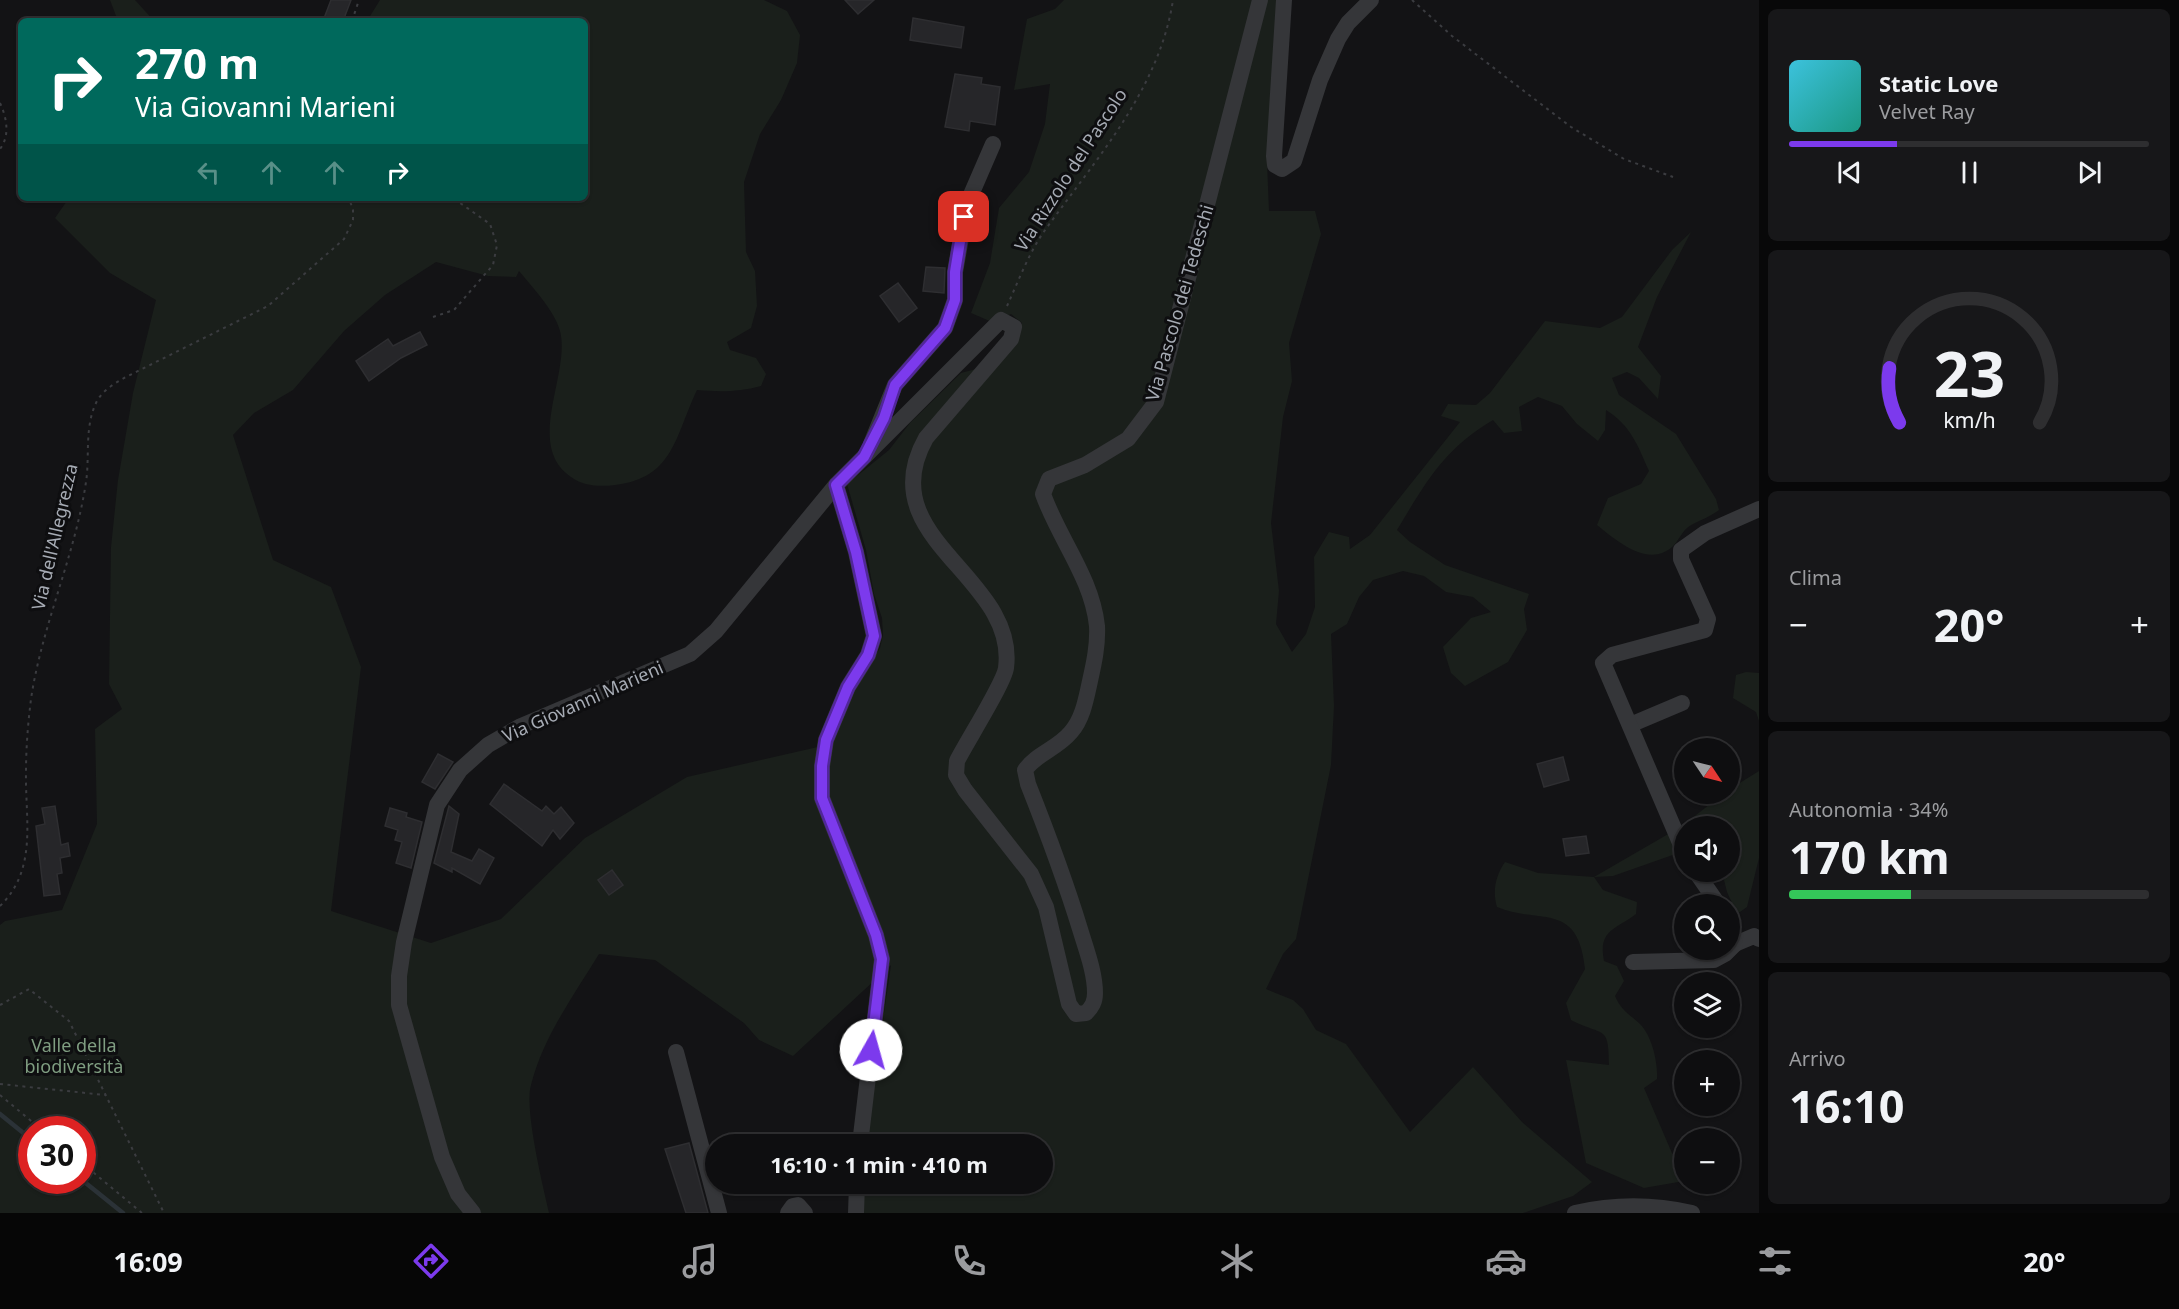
<!DOCTYPE html>
<html lang="it">
<head>
<meta charset="utf-8">
<style>
	:root { --surface:#0e0e10; --page:#171719; --text:#f1f3f6; --muted:#9b9c9f; --line:#2e2e30; --accent:#7c3aed }
	body { margin:0; font-family:"Noto Sans",sans-serif; background:var(--page); color:var(--text); height:100vh; display:flex; flex-direction:column; font-size:22px; white-space:nowrap }
	* { box-sizing:border-box; margin:0 }
	p { font-size:20px; color:var(--muted) }
	.icon { flex:none; width:33px; height:33px; fill:none; stroke:currentColor; stroke-width:2; stroke-linecap:round; stroke-linejoin:round }
	.map { position:relative; flex:1; overflow:hidden }
	.drawer { display:flex; flex-direction:column; gap:9px; padding:9px; background:#080809; width:420px }
	.drawer>* { flex:none }
	.guide { position:absolute; left:18px; top:18px; width:570px; height:183px; border-radius:9px; box-shadow:0 2px 4px #0004,0 0 0 2px var(--line); background:#00695c; color:#fff; overflow:hidden }
	.needle { width:39px; rotate:125deg }
	.buttons { position:absolute; left:1674px; top:738px; display:grid; gap:12px }
	.buttons a { display:grid; place-items:center; width:66px; height:66px; border-radius:50%; background:var(--surface); box-shadow:0 2px 4px #0004,0 0 0 2px var(--line); font-size:30px }
	.speed { position:absolute; left:18px; top:1116px; display:flex; gap:12px; font-size:30px; font-weight:700; text-align:center }
	.speed>* { display:grid; place-content:center; width:78px; height:78px; border-radius:50%; background:var(--surface); box-shadow:0 2px 4px #0004,0 0 0 2px var(--line); line-height:1 }
	.speed .limit { border:9px solid #d22; background:#fff; color:#111 }
	.pin { position:absolute; display:grid; place-items:center; width:51px; height:51px; color:#fff; margin:-26px; border-radius:12px; box-shadow:0 3px 9px #0006 }
	.me { position:absolute; width:66px; margin:-33px; rotate:7deg; stroke-linejoin:round; filter:drop-shadow(0 0 4px #0008) }
	.turn { display:flex; align-items:center; gap:21px; height:126px; padding:0 18px; font-size:27px }
	.turn .icon { width:78px; height:78px; stroke-width:2.5 }
	.turn b { display:block; font-size:42px; line-height:51px }
	.lanes { display:flex; align-items:center; height:57px; padding:0 18px; background:#0003; justify-content:center; gap:30px; direction:ltr }
	.lanes .off { opacity:.35 }
	.big { font-size:45px; font-weight:700; line-height:1.1 }
	.drawer .card { flex:1; display:flex; flex-direction:column; justify-content:center; gap:9px; min-width:0; padding:0 21px; border-radius:9px; background:var(--page) }
	.drawer .dial { align-items:center; gap:0 }
	.dial svg { height:156px; overflow:visible; fill:none; stroke:var(--line); stroke-width:7; stroke-linecap:round; text-anchor:middle }
	.dial text { fill:var(--text); stroke:none }
	.song { display:flex; align-items:center; gap:18px }
	.cover { width:72px; height:72px; border-radius:9px; background:linear-gradient(135deg,hsl(190 70% 55%),hsl(170 70% 35%)) }
	.played { height:6px; border-radius:3px; background:linear-gradient(90deg,var(--accent) 30%,var(--line) 30%) }
	.keys { display:flex; justify-content:space-around; direction:ltr }
	.heat { display:flex; justify-content:space-between; align-items:center; font-size:33px; direction:ltr }
	.charge { height:9px; border-radius:4px; background:linear-gradient(90deg,#34c759 34%,var(--line) 0) }
	.trip { position:absolute; left:705px; top:1134px; width:348px; height:60px; border-radius:30px; background:var(--surface); box-shadow:0 2px 4px #0004,0 0 0 2px var(--line); font-weight:700; line-height:60px; text-align:center }
	.menu { display:flex; height:96px; justify-content:space-around; align-items:center; background:#060606; color:var(--muted) }
	.menu .icon { width:42px; height:42px }
	.menu .on { color:var(--accent) }
	.menu b { font-size:27px; color:var(--text) }
	main { display:flex; flex:1; min-height:0 }
	.map>svg:first-child { display:block }
</style>
</head>
<body>
<main>
<div class="map">
<svg width="1759" height="1213" viewBox="0 0 1759 1213">
	<rect width="100%" height="100%" fill="#131315"/>
	<g fill="#1a1f1b" fill-rule="evenodd">
		<polygon points="110,0 135,0 154,21 118,21"/>
		<path d="M380,0h384l23,11 13,24 -3,28 -16,37 -21,34 -16,48 2,70 9,19 2,35 -6,22 -24,14 3,8 26,8 10,16 -5,12c-22,6 -41,6 -64,4 -22,46 -23,88 -82,95 -15,2 -32,1 -44,-8 -47,-32 0,-103 -11,-146 -5,-20 -28,-44 -41,-60l-3,6 -28,-1 -52,-14 -51,33 -41,36 -51,59 -39,23 -21,22 40,125 58,27 30,80 -30,244 100,32 70,-24 84,-81 102,-61 144,-33 26,-58 23,-38 3,-13 -1,-17 -8,-24 -8,-44 -19,-66 42,-34 21,-27 51,-50 33,-9 25,-28 3,-13 -11,-9 -19,8 -21,-9 19,-50 9,-55 30,-36 16,-48 5,-40 -36,6 13,-71 28,-10 9,-9h216l-13,162 2,49h46l6,23 -32,109 3,38 -9,36 -12,106 8,68 -3,33 16,28 14,-18 9,-27 -1,-50 15,-25 20,5 1,12 20,-14 90,-113 -19,-6 7,-12 28,1 14,-12 55,-72 55,7 22,-11 50,-67 19,-18 -34,65 -19,50 23,29 -3,23 -19,-21 -12,-6 -15,6 7,17 57,39 40,65 3,11c-10,8 -25,12 -32,18 -6,5 -9,14 -15,19 -24,21 -55,-6 -75,-22l11,-27 33,-14 8,-13c-12,-27 -18,-45 -43,-61l-1,20 -7,11 -21,-17 -15,-18 -24,-9 -19,10 3,24 -18,2 -11,-13c-49,29 -67,62 -96,110l13,12 35,23 84,29 -5,15 3,21 -19,32 -43,24 -14,-13 -8,-26 28,-29 20,-6 -18,-15 -27,-5 -22,-16 -21,-5 -30,9 -14,17 -12,27 -16,10 3,72 -3,59 -35,174 -13,15 -17,35 27,11 10,9 13,21 30,14 64,88 63,-65 49,55 70,60 -19,14 -50,17h-660l1,-29h178v-40h-177l26,-179 -98,91 -34,-16 -15,-17 -89,-63 -56,-6c-25,41 -56,83 -68,131 -7,24 12,101 18,128h-549v-288l5,-4 57,-11 35,-86 -2,-95 27,-20 -13,-25 2,-137 7,-67 15,-87 23,-93 -46,-27 -55,-55 14,-20h516v-177h-218zM32,1130h50v50h-50z"/>
		<polygon points="1746,672 1759,673 1759,721 1756,712 1733,698 1736,675"/>
		<path d="M1759,771v87l-12,49 -10,7 -10,-22 -5,-20h8v-46h-46v25l-71,25 -19,1 9,13 34,12 -1,12c-21,16 -38,16 -32,47l13,5 7,15 -9,15c6,14 14,18 25,28 12,12 18,38 17,55l-13,9 40,93 -40,7 -58,-25 -20,-103 43,5c0,-42 -6,-28 -38,-45l-5,-17 19,-34c-7,-68 -44,-44 -88,-62 -5,-16 -1,-32 8,-45l33,11 56,4 88,-51 41,-32h7v-5z"/>
	</g>
	<g fill="none" stroke-linecap="round" stroke-linejoin="round">
		<g stroke="#2b3237" stroke-width="4.5">
			<polyline points="0,1114 32,1140"/>
			<polyline points="82,1180 123,1213"/>
		</g>
	</g>
	<g fill="#262629" stroke="#2e2e31" stroke-width="1.5">
		<polygon points="331,0 351,0 343,21 323,21"/>
		<polygon points="845,0 874,0 858,14"/>
		<polygon points="913,18 964,27 961,48 910,40"/>
		<polygon points="955,74 982,78 981,84 1000,87 995,125 970,121 969,131 945,127"/>
		<polygon points="926,267 945,268 944,293 923,291"/>
		<polygon points="898,283 917,308 899,322 880,296"/>
		<polygon points="420,332 427,345 401,358 369,381 356,361 388,339 393,346"/>
		<polygon points="438,754 453,762 435,789 422,782"/>
		<polygon points="1563,757 1569,780 1544,787 1537,764"/>
		<polygon points="504,784 542,811 546,806 554,814 561,807 574,823 560,839 553,830 542,846 490,804"/>
		<polygon points="55,806 61,845 68,843 70,856 60,858 62,873 57,874 60,894 44,896 36,826 45,824 42,808"/>
		<polygon points="449,806 459,814 451,852 472,861 479,849 494,858 480,884 452,868 452,872 434,863"/>
		<polygon points="390,808 407,813 406,817 422,822 411,868 396,863 402,842 395,840 398,830 385,826"/>
		<polygon points="1586,836 1589,853 1566,856 1563,839"/>
		<polygon points="612,870 623,885 609,895 598,880"/>
		<polygon points="689,1143 708,1213 686,1213 665,1149"/>
	</g>
	<g fill="none" stroke-linecap="round" stroke-linejoin="round">
		<g stroke="#3b3c40" stroke-width="2" stroke-dasharray="3 4.5" stroke-linecap="butt">
			<polyline points="1412,0 1452,36 1571,127 1624,159 1673,177"/>
			<polyline points="352,21 359,0"/>
			<path d="M0,103c7,15 10,33 0,46"/>
			<path d="M1007,306c11,-24 21,-51 36,-73 51,-72 116,-142 130,-233"/>
			<polyline points="433,317 454,310 493,265 497,245 490,224 453,198"/>
			<path d="M0,906c38,-37 25,-87 26,-134 0,-24 2,-49 5,-73 11,-74 44,-143 55,-217 4,-26 -2,-56 11,-81 6,-11 17,-17 27,-23l144,-72 76,-67 9,-19v-10l-4,-12"/>
			<polyline points="0,1005 29,989 69,1021 164,1213"/>
			<polyline points="0,1084 105,1095"/>
			<polyline points="0,1095 42,1130"/>
			<polyline points="82,1163 142,1213"/>
		</g>
		<g stroke="#353639" stroke-width="16">
			<polyline points="1284,0 1274,156 1275,165 1282,169 1294,161 1320,80 1338,39 1348,23 1371,0"/>
			<polyline points="871,444 895,385 945,328 955,300 955,272 967,204 993,144"/>
			<polyline points="836,485 856,552 874,636 868,655 848,687 826,740 822,766 822,798 876,935 882,959 860,1144"/>
			<polyline points="1630,725 1682,703"/>
			<polyline points="1684,852 1603,663 1612,655 1705,630 1708,619 1681,559 1681,550 1705,533 1759,509"/>
			<polyline points="1696,872 1718,904"/>
			<polyline points="1735,944 1754,936 1759,939"/>
			<polyline points="1633,962 1714,960 1725,954 1735,944 1730,927"/>
			<polyline points="676,1052 719,1213"/>
			<path d="M473,1213l-15,-19 -16,-37 -43,-152v-29l5,-34 33,-137 23,-35 28,-25 33,-19 169,-72 26,-23 120,-146 165,-165 13,7 -3,12 -85,99c-57,101 92,138 80,230 -2,15 -40,75 -49,93l-1,14 9,15 66,84 15,33 23,97 7,10 10,-1c6,-6 9,-11 9,-20 0,-21 -9,-44 -15,-64 -15,-49 -33,-97 -52,-145l-3,-14c12,-17 32,-21 46,-38 12,-14 15,-33 19,-51 4,-18 8,-36 7,-55 -5,-48 -38,-87 -54,-132l6,-15 36,-14 43,-26 28,-37 104,-402"/>
			<polyline points="788,1213 793,1206 798,1205 805,1213"/>
			<polyline points="856,1213 857,1184"/>
			<path d="M1575,1213c39,-9 78,-9 117,0"/>
		</g>
	</g>
	<g fill="none" stroke-linecap="round" stroke-linejoin="round">
		<defs>
			<polyline id="route" points="871,1050 882,959 876,935 822,798 822,766 826,740 848,687 868,655 874,636 856,552 836,485 864,457 884,418 895,385 945,328 955,300 955,272 964,217"/>
		</defs>
		<use href="#route" stroke="#51269a" stroke-width="15"/>
		<use href="#route" stroke="#7c3aed" stroke-width="10"/>
	</g>
	<g text-anchor="middle" stroke-width="6" stroke-linejoin="round" paint-order="stroke">
		<g font-size="18" fill="#a6abb4" stroke="#0e0e10">
			<text transform="translate(1071 170) rotate(-57)" y="6">Via Rizzolo del Pascolo</text>
			<text transform="translate(1180 303) rotate(-74)" y="6">Via Pascolo dei Tedeschi</text>
			<text transform="translate(55 537) rotate(-77)" y="6">Via dell'Allegrezza</text>
			<text transform="translate(583 702) rotate(-24)" y="6">Via Giovanni Marieni</text>
		</g>
		<g font-size="18" fill="#7f9d81" stroke="#0e0e10">
			<text x="74" y="1052">Valle della<tspan x="74" dy="21">biodiversità</tspan></text>
		</g>
	</g>
</svg>
<div class="buttons">
<a><svg class="needle" viewBox="-14 -14 28 28"><path d="M0-13l5 13h-10z" fill="#e53935"/><path d="M0 13l5-13h-10z" fill="#9b9c9f"/></svg></a>
<a><svg class="icon" aria-label="sound" viewBox="0 0 24 24"><path d="M4 9h4l5-4v14l-5-4H4zM17 9q2 3 0 6"/></svg></a>
<a><svg class="icon" aria-label="search" viewBox="0 0 24 24"><circle cx="10" cy="10" r="6"/><path d="M15 15l6 6"/></svg></a>
<a><svg class="icon" aria-label="layers" viewBox="0 0 24 24"><path d="M12 4l9 5-9 5-9-5zM3 14l9 5 9-5"/></svg></a>
<a>+</a>
<a>−</a>
</div>
<div class="speed"><div class="limit">30</div></div>
<div class="pin" style="left:964px;top:217px;background:#d93025"><svg class="icon" aria-label="arrive" viewBox="0 0 24 24"><path d="M6 21V4h12l-3 4 3 4H6"/></svg></div>
<svg class="me" style="left:871px;top:1050px" viewBox="-20 -20 40 40"><circle r="19" fill="#fff"/><path d="M0-13L10 11 0 6-10 11z" fill="#7c3aed"/></svg>
<div class="trip">16:10 · 1 min · 410 m</div>
<div class="guide">
<div class="turn"><svg class="icon" aria-label="right" viewBox="0 0 24 24"><path d="M7 20v-9h11M14 6l5 5-5 5"/></svg><div><b>270 m</b>Via Giovanni Marieni</div></div>
<div class="lanes"><svg class="icon off" aria-label="left" viewBox="0 0 24 24"><path d="M17 20v-9H6M10 6l-5 5 5 5"/></svg><svg class="icon off" aria-label="ahead" viewBox="0 0 24 24"><path d="M12 20V5M6 11l6-6 6 6"/></svg><svg class="icon off" aria-label="ahead" viewBox="0 0 24 24"><path d="M12 20V5M6 11l6-6 6 6"/></svg><svg class="icon" aria-label="right" viewBox="0 0 24 24"><path d="M7 20v-9h11M14 6l5 5-5 5"/></svg></div>
</div>
</div>
<section class="drawer">
<div class="card">
<div class="song"><i class="cover"></i><div><b>Static Love</b><p>Velvet Ray</p></div></div>
<div class="played"></div>
<div class="keys"><svg class="icon" aria-label="previous" viewBox="0 0 24 24"><path d="M18 5L8 12l10 7zM5 5v14"/></svg><svg class="icon" aria-label="pause" viewBox="0 0 24 24"><path d="M8 5v14M16 5v14"/></svg><svg class="icon" aria-label="next" viewBox="0 0 24 24"><path d="M6 5l10 7-10 7zM19 5v14"/></svg></div>
</div>
<div class="card dial"><svg viewBox="0 0 100 80">
<path d="M14 69A42 42 0 1 1 86 69"/>
<path d="M14 69A42 42 0 0 1 9 41" stroke="#7c3aed"/>
<text x="50" y="56" font-size="32" font-weight="700">23</text>
<text x="50" y="72" font-size="11">km/h</text>
</svg></div>
<div class="card"><p>Clima</p>
<div class="heat"><a>−</a><b class="big">20°</b><a>+</a></div>
</div>
<div class="card"><p>Autonomia · 34%</p><b class="big">170 km</b><div class="charge"></div></div>
<div class="card"><p>Arrivo</p><b class="big">16:10</b></div>
</section>
</main>
<nav class="menu">
<b>16:09</b>
<svg class="icon on" aria-label="directions" viewBox="0 0 24 24"><path d="M12 3l9 9-9 9-9-9zM9 14v-3h6M13 9l2 2-2 2"/></svg>
<svg class="icon" aria-label="music" viewBox="0 0 24 24"><path d="M9 18V5l10-2v13"/><circle cx="6" cy="18" r="3"/><circle cx="16" cy="16" r="3"/></svg>
<svg class="icon" aria-label="phone" viewBox="0 0 24 24"><path d="M5 4h4l2 5-3 2q2 4 5 5l2-3 5 2v4C11 20 4 13 5 4z"/></svg>
<svg class="icon" aria-label="climate" viewBox="0 0 24 24"><path d="M12 3v18M4 7l16 10M4 17L20 7"/></svg>
<svg class="icon" aria-label="car" viewBox="0 0 24 24"><path d="M5 17H2v-5l4-1 3-4h7l3 4 3 1v5h-3M9 17h6M6 11h13"/><circle cx="7" cy="17" r="2"/><circle cx="17" cy="17" r="2"/></svg>
<svg class="icon" aria-label="filters" viewBox="0 0 24 24"><path d="M4 7h16M4 17h16"/><circle cx="9" cy="7" r="2"/><circle cx="15" cy="17" r="2"/></svg>
<b>20°</b>
</nav>
</body>
</html>
